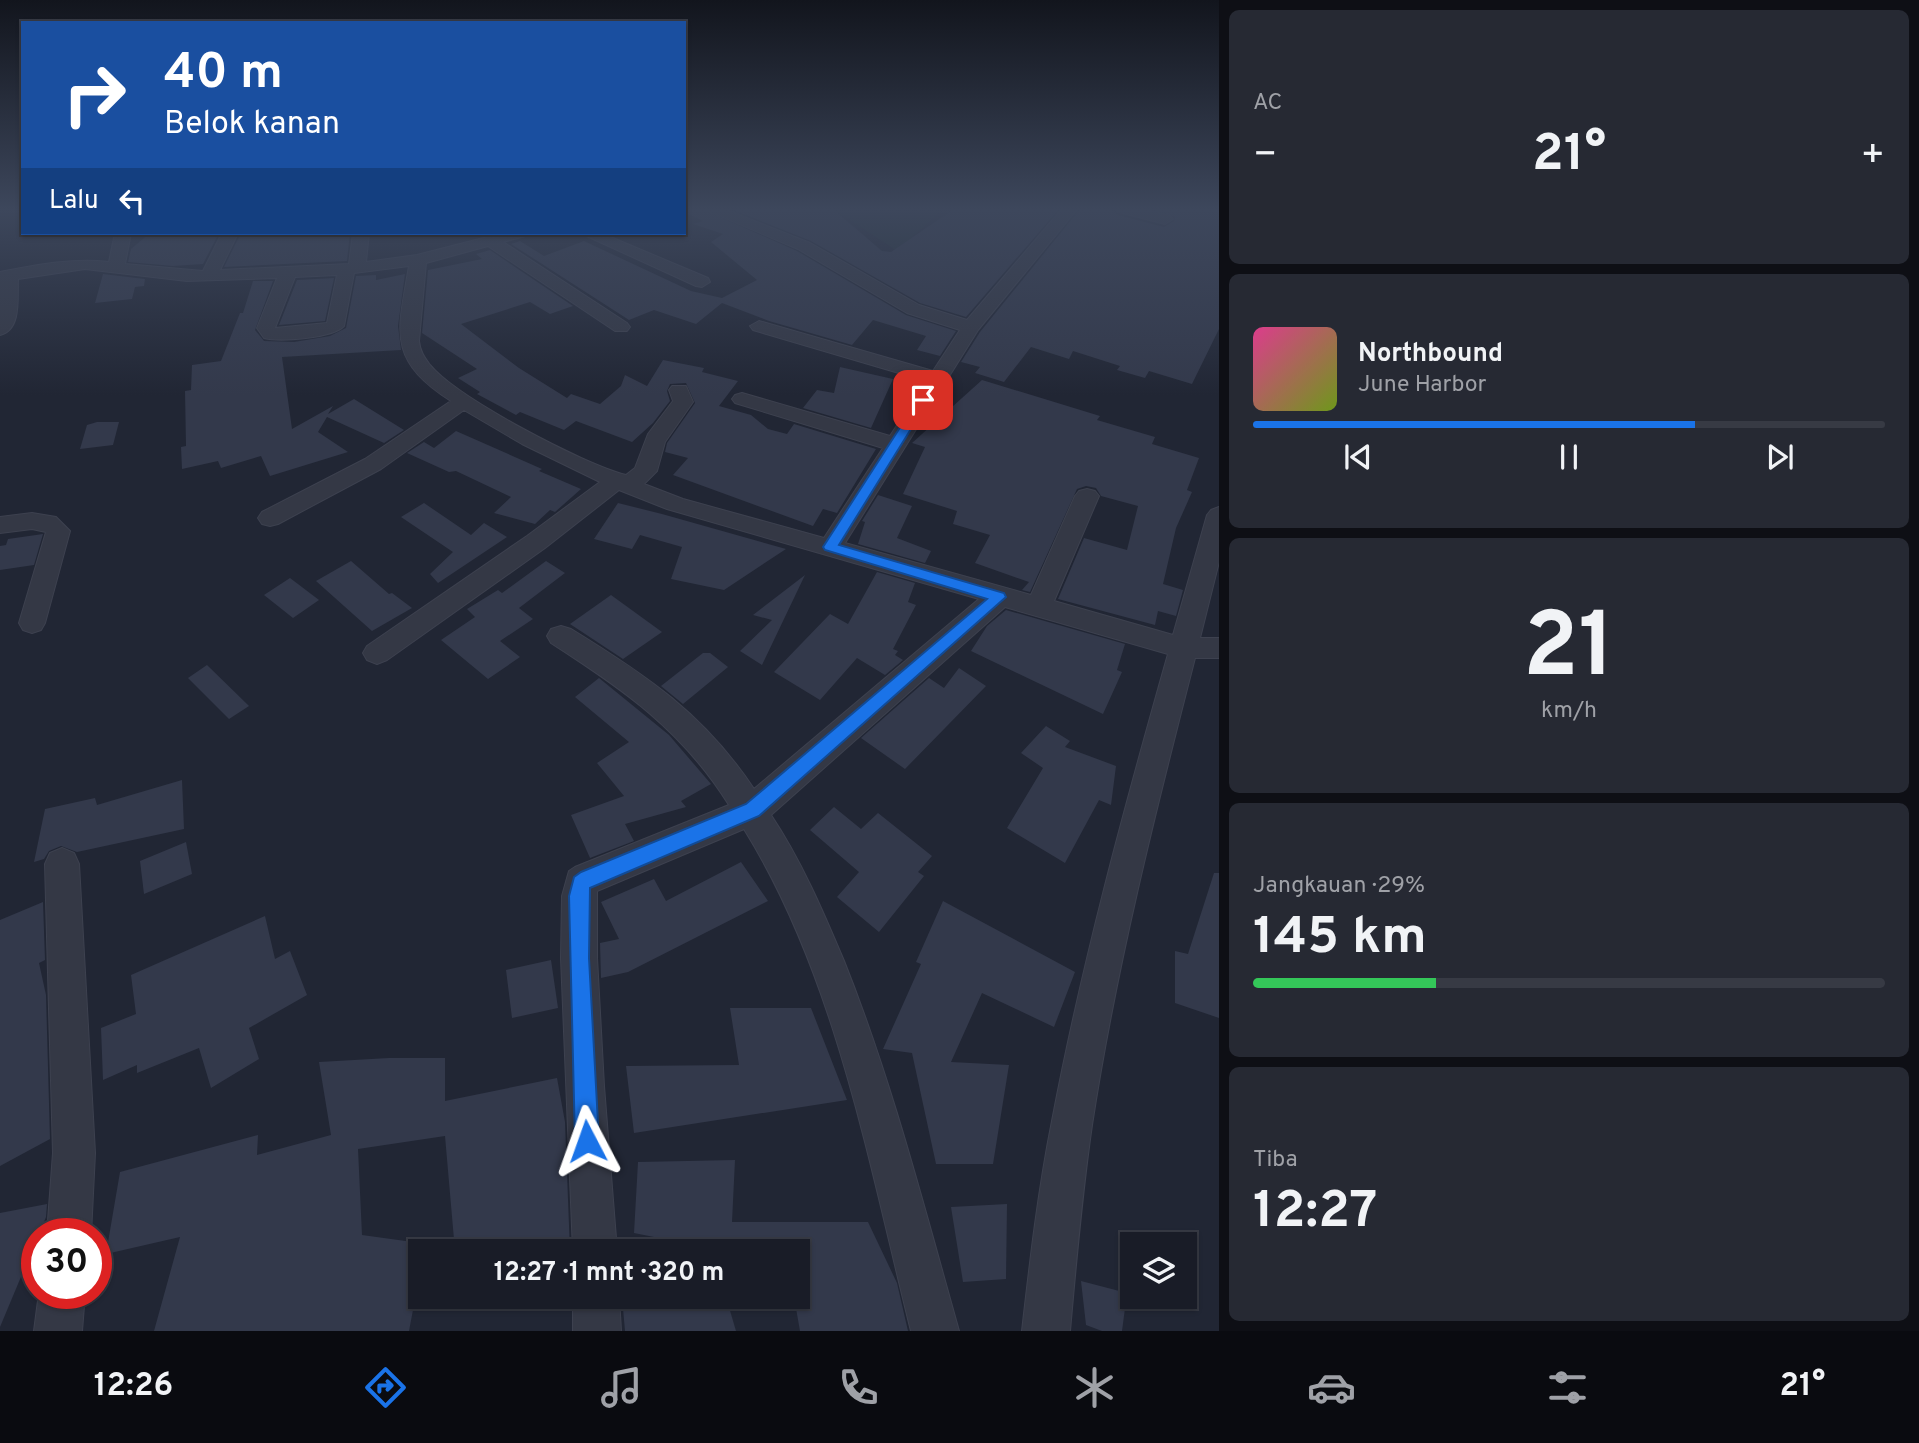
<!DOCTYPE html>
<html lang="id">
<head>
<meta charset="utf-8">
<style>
	:root { --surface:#191c27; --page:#262933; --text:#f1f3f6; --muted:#9fa1a7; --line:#373a44; --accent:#1a73e8 }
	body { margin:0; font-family:Overpass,sans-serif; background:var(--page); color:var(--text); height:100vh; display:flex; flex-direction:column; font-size:26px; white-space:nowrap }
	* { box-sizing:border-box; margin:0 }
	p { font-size:23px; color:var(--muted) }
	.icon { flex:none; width:38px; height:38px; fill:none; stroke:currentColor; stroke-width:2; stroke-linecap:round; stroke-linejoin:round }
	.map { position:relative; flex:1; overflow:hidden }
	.side { display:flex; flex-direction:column; gap:10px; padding:10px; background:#0e0f15; width:700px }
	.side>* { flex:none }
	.hud { position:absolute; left:21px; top:21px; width:665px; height:214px; border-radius:0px; box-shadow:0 2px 5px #0004,0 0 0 2px var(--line); background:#1a4fa0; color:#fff; overflow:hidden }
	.tools { position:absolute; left:1120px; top:1232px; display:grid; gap:14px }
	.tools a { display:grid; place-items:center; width:77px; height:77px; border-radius:0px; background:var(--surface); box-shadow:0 2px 5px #0004,0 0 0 2px var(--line); font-size:35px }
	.speed { position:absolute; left:21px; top:1218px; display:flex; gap:14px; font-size:35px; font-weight:700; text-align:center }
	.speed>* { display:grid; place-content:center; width:91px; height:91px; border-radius:50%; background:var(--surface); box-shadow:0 2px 5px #0004,0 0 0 2px var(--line); line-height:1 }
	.speed .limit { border:10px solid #d22; background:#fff; color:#111 }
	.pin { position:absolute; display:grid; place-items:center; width:60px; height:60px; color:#fff; margin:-30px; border-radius:14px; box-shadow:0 4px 10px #0006 }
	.me { position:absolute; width:77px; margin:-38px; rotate:356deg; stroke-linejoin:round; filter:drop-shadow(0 0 5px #0008) }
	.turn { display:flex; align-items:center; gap:24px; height:147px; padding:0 28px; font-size:32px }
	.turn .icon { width:91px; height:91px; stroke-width:2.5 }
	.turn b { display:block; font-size:49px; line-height:60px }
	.then { display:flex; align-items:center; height:66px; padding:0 28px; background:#0003; gap:14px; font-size:26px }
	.big { font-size:52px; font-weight:700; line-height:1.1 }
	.side .tile { flex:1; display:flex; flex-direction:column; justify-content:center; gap:10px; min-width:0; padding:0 24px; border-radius:10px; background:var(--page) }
	.side .dial { align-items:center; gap:0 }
	.dial b { font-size:91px; line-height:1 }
	.song { display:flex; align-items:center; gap:21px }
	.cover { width:84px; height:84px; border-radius:10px; background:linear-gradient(135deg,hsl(330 70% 55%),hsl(80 70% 35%)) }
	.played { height:7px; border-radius:4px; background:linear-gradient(90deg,var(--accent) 70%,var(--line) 70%) }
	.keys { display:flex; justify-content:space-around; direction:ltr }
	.heat { display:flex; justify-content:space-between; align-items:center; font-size:38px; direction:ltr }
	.charge { height:10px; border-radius:5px; background:linear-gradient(90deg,#34c759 29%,var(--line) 0) }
	.trip { position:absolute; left:408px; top:1239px; width:402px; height:70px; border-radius:0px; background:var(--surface); box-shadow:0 2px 5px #0004,0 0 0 2px var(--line); font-weight:700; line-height:70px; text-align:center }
	.tabs { display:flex; height:112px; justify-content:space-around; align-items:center; background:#0a0b10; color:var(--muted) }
	.tabs .icon { width:49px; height:49px }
	.tabs .current { color:var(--accent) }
	.tabs b { font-size:32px; color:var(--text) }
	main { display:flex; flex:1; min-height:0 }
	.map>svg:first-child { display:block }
</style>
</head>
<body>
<main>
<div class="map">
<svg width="1219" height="1331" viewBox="0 0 1219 1331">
	<rect width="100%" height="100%" fill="#212634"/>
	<polygon fill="#223036" points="784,209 943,209 897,251 838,212 811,220"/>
	<g fill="#33394b">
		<polygon points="684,209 702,209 797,251 906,315 956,331 940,356 917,350 926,336 873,320 852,345 769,321 722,303 696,324 654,310 629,320 511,244 520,241 544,256 584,241 691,291 722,298 757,280 711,242 723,234 693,224 703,221 684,212"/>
		<polygon points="731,209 833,209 882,251 891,252 954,209 1059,209 966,317 920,303 811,241"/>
		<polygon points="1080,209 1109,209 1118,215 1164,227 1174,221 1175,217 1153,209 1219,209 1219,329 1192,384 1149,371 1145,378 1117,370 1120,366 1073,351 1069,359 1031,347 1004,382 975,373 980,367 961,362 980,332"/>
		<polygon points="150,233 219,233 203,264 173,266 128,262 131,249"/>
		<polygon points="241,233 350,233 347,261 224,267"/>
		<polygon points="490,250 573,306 550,314 530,302 461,324 519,368 567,398 571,394 600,404 621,386 625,375 647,386 663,360 704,368 702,372 738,381 719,406 751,415 768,429 787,434 794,424 876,449 837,513 823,509 813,526 673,475 688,458 665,452 667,443 695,403 686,383 670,384 667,391 670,401 653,423 632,442 576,421 564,430 520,412 516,415 477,394 480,392 458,378 477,369 422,333 428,270 482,259 476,254"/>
		<polygon points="103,274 145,279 144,286 135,287 132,299 95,303"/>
		<polygon points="405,274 398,326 401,350 282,357 292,429 333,406 328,414 354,399 404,430 384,443 327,417 318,432 348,452 270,476 261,456 221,468 218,461 182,469 181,447 186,446 185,391 191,390 192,365 221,361 240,313 243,313 253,281 273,281 255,330 264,341 294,342 330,336 346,328 356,276 376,275 376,280"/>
		<polygon points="334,278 325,321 279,325 297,280"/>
		<polygon points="840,367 893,379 871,428 803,408 817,390 834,393"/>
		<polygon points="982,380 1100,416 1097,420 1155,437 1152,444 1199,458 1187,490 1192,492 1176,528 1163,584 1183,590 1176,616 1158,611 1155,625 1058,599 1084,538 1127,550 1138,506 1101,496 1096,488 1086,486 1077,489 1030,592 1022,590 1029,582 975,563 990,535 953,524 957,511 903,494 925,447 912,443"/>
		<polygon points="97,422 119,422 113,445 80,449 87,425"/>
		<polygon points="456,431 542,469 539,471 581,489 555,512 550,510 535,524 494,513 511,497 456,471 449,472 407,453 424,442 434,448"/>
		<polygon points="878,495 912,506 897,538 931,551 925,563 858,544 865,522 862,521"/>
		<polygon points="424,503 471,535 484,523 507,537 438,583 430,574 453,552 401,517"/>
		<polygon points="618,503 662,514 786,549 724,590 671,579 682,547 640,535 632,549 594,539"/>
		<polygon points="43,534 34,565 0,570 0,546 6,545 8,539"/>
		<polygon points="351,561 389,594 392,593 412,608 372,631 316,581"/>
		<polygon points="546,561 565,573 519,608 533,619 500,641 520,657 488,679 441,640 475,617 467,609 498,590 502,593"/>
		<polygon points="877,572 915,583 908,602 916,605 893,649 898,651 895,655 903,660 885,675 857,658 820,700 774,672 830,614 848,624"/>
		<polygon points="805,575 762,665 740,651 772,620 753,615"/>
		<polygon points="290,578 319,600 293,618 264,595"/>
		<polygon points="611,595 662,632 623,659 570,624"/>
		<polygon points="1006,610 1125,644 1117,670 1122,672 1103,714 971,651 987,626"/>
		<polygon points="703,653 710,653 728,667 683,704 661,686"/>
		<polygon points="207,665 249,706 229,719 188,678"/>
		<polygon points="959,668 986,686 905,769 861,738 929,678 944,688"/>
		<polygon points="599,678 669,735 711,784 681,801 686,807 625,824 634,841 590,858 571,815 624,796 597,763 629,742 575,697"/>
		<polygon points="1046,726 1070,741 1065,747 1116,766 1111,805 1099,800 1065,863 1007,828 1043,768 1021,753"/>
		<polygon points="182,780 184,829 77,852 61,846 49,851 44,859 34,862 45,809 95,798 97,805"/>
		<polygon points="834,807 861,829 878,813 932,856 918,872 924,876 879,932 837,897 859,872 810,830"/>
		<polygon points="186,842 192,874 144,894 140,861"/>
		<polygon points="741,862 768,901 628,972 601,978 600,943 619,939 601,902 654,879 666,901"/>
		<polygon points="1214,873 1219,873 1219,1018 1175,1003 1175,951 1188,954"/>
		<polygon points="943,901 1075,972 1054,1027 982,993 951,1062 1009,1065 993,1164 936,1164 912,1053 883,1049 921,964 916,962"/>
		<polygon points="43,902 45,960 39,963 46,995 50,1139 0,1166 0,920"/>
		<polygon points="265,916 275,959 290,951 307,995 249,1028 259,1059 211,1088 199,1048 137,1073 137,1065 103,1080 101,1028 136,1014 131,975"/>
		<polygon points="551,960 558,1008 512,1018 506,970"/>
		<polygon points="730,1008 811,1008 847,1100 634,1133 626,1066 739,1065"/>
		<polygon points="389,1058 445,1058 445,1101 557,1078 565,1122 570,1251 455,1251 445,1136 358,1149 362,1235 420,1243 420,1273 409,1331 154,1331 180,1237 106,1254 120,1172 258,1135 257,1155 331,1135 319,1062"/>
		<polygon points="735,1160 732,1222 868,1222 897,1283 908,1331 800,1331 794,1297 798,1297 798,1251 724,1251 634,1233 638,1162"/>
		<polygon points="47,1204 46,1217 0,1327 0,1213"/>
		<polygon points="1007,1204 1006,1279 963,1282 951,1207"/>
		<polygon points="1081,1281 1127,1293 1122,1331 1102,1331 1086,1325"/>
		<polygon points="622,1297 726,1297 736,1331 625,1331"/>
	</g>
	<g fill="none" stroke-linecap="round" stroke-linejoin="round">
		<defs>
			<g id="minor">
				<path d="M704,209h20l86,34 109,62 48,15 95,-111h15l-99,121 -133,213 186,52 44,-99 4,-5 8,-2 8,2 4,5 -45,105 119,34 34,-120 4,-5 8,-3v55l-19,76h19v20h-24c-40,155 -79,310 -103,467 -10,69 -16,137 -22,206h-48c8,-70 16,-140 30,-210 30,-158 72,-312 116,-467l-163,-47 -234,208c30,45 52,96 73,146 48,120 80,246 115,370h-48c-42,-167 -75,-354 -167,-502l-147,62v67l7,128 13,165h-44l-12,-293 1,-62 7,-25 6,-4 154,-62c-47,-75 -105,-115 -178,-162l-4,-7 4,-7 10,-3 10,3c75,46 133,85 183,160l225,-190 -312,-90 -48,-19 -74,58 -158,112 -10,4 -10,-4 -4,-7 4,-7 160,-110 73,-54 -78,-38 -58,-34 -83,59 -103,55 -8,2 -8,-2 -4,-6 4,-6 103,-53 86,-58c-65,-42 -53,-69 -42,-135l-55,7 -10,53c-11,12 -64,16 -80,12l-7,-10 20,-50 -90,3 -102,-12 -67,10c-1,18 4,51 -18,56v-63c37,-7 71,-14 109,-10l6,-29h16l-6,31 78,7 19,-38h16l-18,37 129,-6 4,-31h16l-3,29 51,-7 86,-22h25l-3,3 -22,6 124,81 3,4 -3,4h-12l-127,-85 -62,17 -7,78c1,10 5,16 11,24 27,33 153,99 196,110l9,-7 13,-34 25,-33 -4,-11 3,-4h14l7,16 -28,40 -8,29 -13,13 39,15 141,39 59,-90 -148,-45 -3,-4 3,-4 7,-2 148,43 36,-55 -173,-51 -3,-4 9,-5 174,50 27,-41 -53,-17 -109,-64zM337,275l-10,48 -52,5 20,-51z"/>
				<polygon points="1117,209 1142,209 1170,216 1173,219 1165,224 1119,212"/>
				<polygon points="580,233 601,233 708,278 710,282 702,287 696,286"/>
				<polygon points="32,513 56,517 70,531 45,623 41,630 32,633 23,630 19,623 46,532 32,529 0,533 0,517"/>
				<polygon points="62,848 74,853 79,864 95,1153 91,1234 47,1234 53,1153 45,864 50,853"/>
				<polygon points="39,1293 85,1293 82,1331 34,1331"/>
				<polygon points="573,1297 619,1297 621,1331 573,1331"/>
			</g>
		</defs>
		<use href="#minor" stroke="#3d414f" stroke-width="2"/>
		<use href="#minor" fill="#343845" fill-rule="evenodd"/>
	</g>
	<linearGradient id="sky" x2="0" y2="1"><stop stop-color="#12151d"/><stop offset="0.53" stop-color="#3d475c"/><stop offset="1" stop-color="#3d475c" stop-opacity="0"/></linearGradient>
	<rect width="1219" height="395" fill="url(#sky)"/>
	<polygon fill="#1a73e8" stroke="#114b97" stroke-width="2" points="919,398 929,400 839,545 1004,593 1006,597 759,816 590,888 589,958 599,1141 596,1149 587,1153 579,1149 575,1141 569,896 574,877 581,872 746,804 987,599 825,550 823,547"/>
</svg>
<div class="tools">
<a><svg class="icon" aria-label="layers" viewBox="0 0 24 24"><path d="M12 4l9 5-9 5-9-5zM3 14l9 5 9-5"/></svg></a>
</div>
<div class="speed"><div class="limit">30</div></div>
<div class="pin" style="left:923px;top:400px;background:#d93025"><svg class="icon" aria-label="arrive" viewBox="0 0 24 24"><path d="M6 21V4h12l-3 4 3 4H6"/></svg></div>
<svg class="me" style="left:587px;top:1141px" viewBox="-20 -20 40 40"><path d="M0-17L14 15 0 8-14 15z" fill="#1a73e8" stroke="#fff" stroke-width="4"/></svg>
<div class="trip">12:27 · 1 mnt · 320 m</div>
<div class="hud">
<div class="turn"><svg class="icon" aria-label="right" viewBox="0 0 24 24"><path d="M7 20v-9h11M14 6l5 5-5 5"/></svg><div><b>40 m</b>Belok kanan</div></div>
<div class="then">Lalu<svg class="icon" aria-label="left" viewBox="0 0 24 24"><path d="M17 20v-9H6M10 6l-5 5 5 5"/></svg></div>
</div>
</div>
<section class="side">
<div class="tile"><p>AC</p>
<div class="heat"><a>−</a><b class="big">21°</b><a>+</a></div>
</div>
<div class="tile">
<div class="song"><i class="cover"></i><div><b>Northbound</b><p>June Harbor</p></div></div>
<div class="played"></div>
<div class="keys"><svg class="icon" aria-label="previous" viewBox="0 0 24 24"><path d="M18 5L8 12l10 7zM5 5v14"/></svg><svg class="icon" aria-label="pause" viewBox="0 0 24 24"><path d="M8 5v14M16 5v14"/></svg><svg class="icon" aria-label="next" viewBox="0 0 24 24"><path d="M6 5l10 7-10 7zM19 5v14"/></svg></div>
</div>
<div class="tile dial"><b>21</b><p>km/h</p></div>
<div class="tile"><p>Jangkauan · 29%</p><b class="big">145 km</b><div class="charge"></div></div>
<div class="tile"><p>Tiba</p><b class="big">12:27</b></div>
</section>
</main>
<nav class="tabs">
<b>12:26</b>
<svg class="icon current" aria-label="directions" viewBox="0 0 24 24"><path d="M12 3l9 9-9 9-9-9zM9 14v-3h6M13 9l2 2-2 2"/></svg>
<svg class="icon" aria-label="music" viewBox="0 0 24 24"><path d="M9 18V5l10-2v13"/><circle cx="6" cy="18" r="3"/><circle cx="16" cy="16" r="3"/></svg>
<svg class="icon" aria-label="phone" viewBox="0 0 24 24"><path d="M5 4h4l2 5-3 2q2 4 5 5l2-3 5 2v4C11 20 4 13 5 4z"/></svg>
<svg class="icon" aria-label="climate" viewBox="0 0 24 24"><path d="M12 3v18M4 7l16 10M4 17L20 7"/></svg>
<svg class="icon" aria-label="car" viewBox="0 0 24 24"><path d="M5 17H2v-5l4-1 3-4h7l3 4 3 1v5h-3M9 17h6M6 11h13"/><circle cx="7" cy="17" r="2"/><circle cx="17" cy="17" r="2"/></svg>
<svg class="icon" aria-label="filters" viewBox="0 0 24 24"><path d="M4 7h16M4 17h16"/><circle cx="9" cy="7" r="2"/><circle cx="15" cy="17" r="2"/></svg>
<b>21°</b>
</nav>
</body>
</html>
